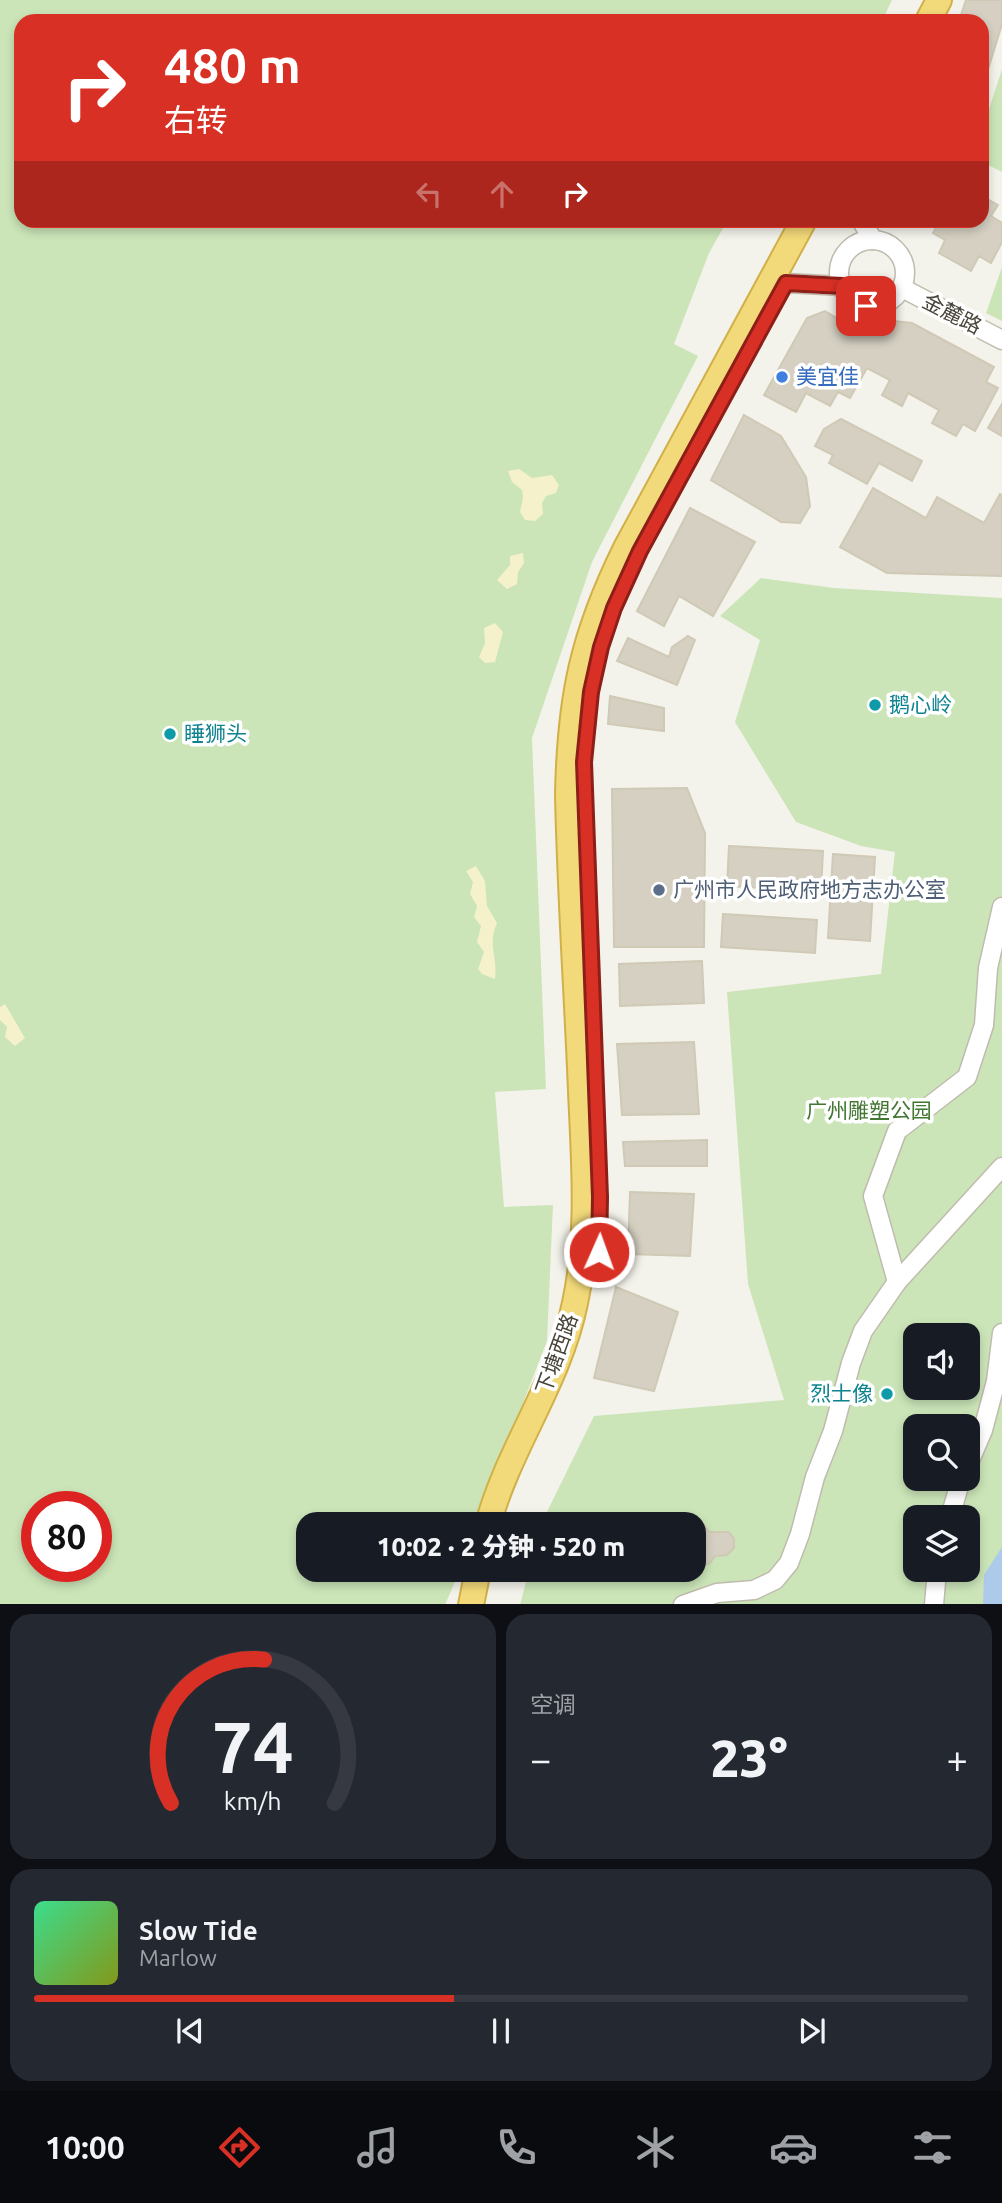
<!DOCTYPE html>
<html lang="zh">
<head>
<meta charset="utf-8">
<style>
	:root { --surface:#171b24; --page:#242831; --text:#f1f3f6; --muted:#9ea1a6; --line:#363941; --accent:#d93025 }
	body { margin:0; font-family:Ubuntu,"Noto Sans SC",sans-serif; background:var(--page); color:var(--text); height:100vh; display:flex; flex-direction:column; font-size:26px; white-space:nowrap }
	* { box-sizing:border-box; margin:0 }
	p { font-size:23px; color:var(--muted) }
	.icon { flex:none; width:38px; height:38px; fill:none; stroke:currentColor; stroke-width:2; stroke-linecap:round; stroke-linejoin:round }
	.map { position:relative; height:1604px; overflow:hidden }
	.details { display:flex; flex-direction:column; gap:10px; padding:10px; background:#0d0f14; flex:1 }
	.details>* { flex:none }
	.top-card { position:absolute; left:14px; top:14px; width:975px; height:214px; border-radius:21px; box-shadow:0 4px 10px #0003; background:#d93025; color:#fff; overflow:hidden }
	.fabs { position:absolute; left:903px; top:1323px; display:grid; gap:14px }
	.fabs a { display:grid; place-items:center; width:77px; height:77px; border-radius:14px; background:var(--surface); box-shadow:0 4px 10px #0003; font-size:35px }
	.speed { position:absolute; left:21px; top:1491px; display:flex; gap:14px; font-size:35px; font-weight:700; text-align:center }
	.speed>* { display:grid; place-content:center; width:91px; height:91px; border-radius:50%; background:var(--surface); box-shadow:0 4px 10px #0003; line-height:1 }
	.speed .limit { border:10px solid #d22; background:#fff; color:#111 }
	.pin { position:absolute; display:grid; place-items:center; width:60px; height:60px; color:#fff; margin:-30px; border-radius:14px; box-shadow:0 4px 10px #0006 }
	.me { position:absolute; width:77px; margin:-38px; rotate:2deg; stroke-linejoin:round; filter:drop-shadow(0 0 5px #0008) }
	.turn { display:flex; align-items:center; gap:24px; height:147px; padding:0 35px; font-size:32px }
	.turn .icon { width:91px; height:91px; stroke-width:2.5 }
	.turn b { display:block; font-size:49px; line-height:60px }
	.lanes { display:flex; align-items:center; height:66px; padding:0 35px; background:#0003; justify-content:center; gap:35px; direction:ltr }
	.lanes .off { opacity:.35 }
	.big { font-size:52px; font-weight:800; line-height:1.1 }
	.details .card { flex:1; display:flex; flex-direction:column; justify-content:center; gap:10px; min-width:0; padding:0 24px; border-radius:21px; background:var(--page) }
	.details .dial { align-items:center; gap:0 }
	.dial svg { height:182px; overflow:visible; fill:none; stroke:var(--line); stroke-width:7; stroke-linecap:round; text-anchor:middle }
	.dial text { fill:var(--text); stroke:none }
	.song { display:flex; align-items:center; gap:21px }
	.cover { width:84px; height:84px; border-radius:10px; background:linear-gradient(135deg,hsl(150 70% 55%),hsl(70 70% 35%)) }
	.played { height:7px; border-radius:4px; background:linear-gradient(90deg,var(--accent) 45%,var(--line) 45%) }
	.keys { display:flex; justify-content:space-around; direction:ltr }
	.heat { display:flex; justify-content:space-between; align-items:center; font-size:38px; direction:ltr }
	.details .tiles { flex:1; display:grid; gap:10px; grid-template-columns:1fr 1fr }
	.card:last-child { grid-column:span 2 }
	.trip { position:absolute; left:296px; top:1512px; width:410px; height:70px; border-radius:21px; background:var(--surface); box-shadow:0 4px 10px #0003; font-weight:800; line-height:70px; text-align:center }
	.tab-bar { display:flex; height:112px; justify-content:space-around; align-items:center; background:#090b0e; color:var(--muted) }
	.tab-bar .icon { width:49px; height:49px }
	.tab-bar .on { color:var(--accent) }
	.tab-bar b { font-size:32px; color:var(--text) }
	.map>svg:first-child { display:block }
</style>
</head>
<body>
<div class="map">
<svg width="1002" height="1605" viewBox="0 0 1002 1605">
	<rect width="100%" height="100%" fill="#f4f3eb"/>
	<g fill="#cbe5b8" fill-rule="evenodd">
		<path d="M0,0h892l-10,21h-861v199l706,1 -18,32 -35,91 24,12 -106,206 -60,176 14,351 -51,3 9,115 49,-2 -6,136 -71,183h-168v46h152l-15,35h-445zM37,1507h59v59h-59z"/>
		<polygon points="1002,69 1002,172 982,162 982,131"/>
		<polygon points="1002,267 1002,321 986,313"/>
		<path d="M761,578l73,10 168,10v1006l-482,1 9,-35h164v-46h-152l53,-108 190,-16 -36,-116 -21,-292 154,-18 14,-122 -34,-6 -65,-24 -61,-100 25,-82 -40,-24zM915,1335h53v53h-53zM915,1426h53v53h-53zM915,1517h53v53h-53z"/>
	</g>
	<g fill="#f4f1cb">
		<polygon points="519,469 532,478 552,475 559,485 556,493 546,496 542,503 543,514 535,521 525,520 520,512 523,498 522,490 512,482 508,471"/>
		<polygon points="523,553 524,563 518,572 517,584 507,589 497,580 510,565 510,556"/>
		<polygon points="495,623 503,632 495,662 485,663 479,657 485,643 484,628"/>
		<path d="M476,866l9,15 2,25 10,17c-10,22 1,33 -2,56l-13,-5 -4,-5 6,-17 -7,-10 4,-16 -7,-9 3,-11 -7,-12 3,-12 -7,-11z"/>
		<polygon points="5,1004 25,1038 15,1046 5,1037 7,1027 0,1020 0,1007"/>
	</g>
	<polygon fill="#aecaeb" points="1002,1547 1002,1604 983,1604 984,1575"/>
	<g fill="#d5d0c2" stroke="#cfc9b5" stroke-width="2">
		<polygon points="966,0 1002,0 1002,24 986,76 982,75 982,21 959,21"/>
		<polygon points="982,196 998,205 991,216 1002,223 1002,242 991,263 979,256 971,271 939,253 945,240 933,233 940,220 982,220"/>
		<polygon points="825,311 845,323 868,329 894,321 912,323 994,367 986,382 998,388 975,431 963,424 956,436 932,423 939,410 908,393 902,406 882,395 890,380 867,368 850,398 838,392 830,406 806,393 796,412 764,395 807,318"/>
		<polygon points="1002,404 1002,436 988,428"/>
		<polygon points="744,415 781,436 806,477 810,506 800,523 781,522 711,480"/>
		<polygon points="841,419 922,461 912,481 879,463 867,484 829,463 833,455 815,446 824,429"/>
		<polygon points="873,488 926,518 937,497 984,523 1000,494 1002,495 1002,576 887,573 840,547"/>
		<polygon points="690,508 755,542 713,616 679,596 664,626 637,611"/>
		<polygon points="688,636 695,640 677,685 617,661 628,638 669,657 672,647"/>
		<polygon points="610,696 664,708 664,731 608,724"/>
		<polygon points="687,788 705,833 704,947 614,947 612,789"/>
		<polygon points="729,846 823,851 821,891 727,886"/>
		<polygon points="833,854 875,857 870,941 828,938"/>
		<polygon points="723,914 817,920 815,953 721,947"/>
		<polygon points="702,961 704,1003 620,1006 619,964"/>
		<polygon points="694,1042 699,1114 622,1115 617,1044"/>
		<polygon points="707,1140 707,1166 625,1166 623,1142"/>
		<polygon points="630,1192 694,1194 690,1256 628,1254"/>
		<polygon points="616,1287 678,1312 654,1391 594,1378"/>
		<polygon points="693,1518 701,1521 709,1532 729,1532 734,1539 734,1548 727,1555 715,1556 709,1564 693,1562 693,1524 681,1524"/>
	</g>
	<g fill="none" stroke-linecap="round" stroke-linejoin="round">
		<defs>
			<g id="minor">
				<polyline points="861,220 873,240"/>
				<circle cx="872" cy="273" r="33"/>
				<polyline points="786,283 842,286"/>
				<polyline points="902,288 1002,340"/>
				<polyline points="897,1282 873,1196 897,1131 967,1077 984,1025 988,968 1002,907"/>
				<polyline points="968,1465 983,1430 996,1381 1002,1333"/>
				<polyline points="950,1517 961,1479"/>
				<polyline points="683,1605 717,1593 754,1590 775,1580 789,1563 800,1534 815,1477 833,1431 851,1363 863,1331 897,1282 1002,1167"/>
				<polyline points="934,1605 937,1570"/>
			</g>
			<g id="highway">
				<polyline points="928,21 939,0"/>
				<path d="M488,1524c21,-77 71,-142 87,-221 15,-70 9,-142 6,-212 -4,-99 -11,-198 -13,-297 2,-98 15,-159 58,-246l178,-328"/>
				<polyline points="471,1605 478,1570"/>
			</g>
		</defs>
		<use href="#minor" stroke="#bfbcae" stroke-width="21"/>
		<use href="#highway" stroke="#d1b049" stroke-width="28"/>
		<use href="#minor" stroke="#fff" stroke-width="18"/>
		<use href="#highway" stroke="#f2d979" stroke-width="24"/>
	</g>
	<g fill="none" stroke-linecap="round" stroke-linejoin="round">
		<defs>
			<path id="route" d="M599,1252l1,-55 -16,-435 7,-70 10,-45 13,-39 26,-57 146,-268 56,3c6,11 12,16 24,20"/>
		</defs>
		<use href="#route" stroke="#8d1f18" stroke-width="18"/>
		<use href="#route" stroke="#d93025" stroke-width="12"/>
	</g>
	<circle fill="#3f7fe0" stroke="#fff" stroke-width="2.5" cx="782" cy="377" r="7"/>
	<g fill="#0f9aa8" stroke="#fff" stroke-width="2.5">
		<circle cx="875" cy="705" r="7"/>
		<circle cx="170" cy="734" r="7"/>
		<circle cx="887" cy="1394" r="7"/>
	</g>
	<circle fill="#5c6f8a" stroke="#fff" stroke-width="2.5" cx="659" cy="890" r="7"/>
	<g text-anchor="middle" stroke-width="7" stroke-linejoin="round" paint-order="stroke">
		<g font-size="21" fill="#48443a" stroke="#fff">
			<text transform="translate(952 314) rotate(27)" y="7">金麓路</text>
			<text transform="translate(557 1354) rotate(-70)" y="7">下塘西路</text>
		</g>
		<g font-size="21" fill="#366cbe" stroke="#fff" text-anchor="start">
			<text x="796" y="384">美宜佳</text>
		</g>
		<g font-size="21" fill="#0d838f" stroke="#fff" text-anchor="start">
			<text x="889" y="712">鹅心岭</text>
			<text x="184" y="741">睡狮头</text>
			<text x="873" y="1401" text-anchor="end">烈士像</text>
		</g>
		<g font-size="21" fill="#4e5e75" stroke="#fff" text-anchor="start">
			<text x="673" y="897">广州市人民政府地方志办公室</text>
		</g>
		<g font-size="21" fill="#427631" stroke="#fff">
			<text x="869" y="1118">广州雕塑公园</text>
		</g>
	</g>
</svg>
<div class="fabs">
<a><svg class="icon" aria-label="sound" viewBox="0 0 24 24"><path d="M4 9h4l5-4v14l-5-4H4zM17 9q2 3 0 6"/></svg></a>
<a><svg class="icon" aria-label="search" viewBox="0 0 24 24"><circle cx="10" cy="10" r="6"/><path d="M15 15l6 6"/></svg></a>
<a><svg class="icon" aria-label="layers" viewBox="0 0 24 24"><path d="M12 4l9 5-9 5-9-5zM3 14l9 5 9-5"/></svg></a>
</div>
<div class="speed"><div class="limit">80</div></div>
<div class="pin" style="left:866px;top:306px;background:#d93025"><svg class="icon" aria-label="arrive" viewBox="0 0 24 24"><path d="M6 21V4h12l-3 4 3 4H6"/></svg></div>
<svg class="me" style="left:599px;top:1252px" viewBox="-20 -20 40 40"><circle r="17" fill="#d93025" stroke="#fff" stroke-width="3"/><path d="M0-11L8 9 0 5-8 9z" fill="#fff"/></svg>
<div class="trip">10:02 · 2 分钟 · 520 m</div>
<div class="top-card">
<div class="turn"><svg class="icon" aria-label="right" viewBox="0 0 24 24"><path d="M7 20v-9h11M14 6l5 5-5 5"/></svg><div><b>480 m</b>右转</div></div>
<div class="lanes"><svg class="icon off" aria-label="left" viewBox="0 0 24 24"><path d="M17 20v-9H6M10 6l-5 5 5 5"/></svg><svg class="icon off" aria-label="ahead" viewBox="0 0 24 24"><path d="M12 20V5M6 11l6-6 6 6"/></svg><svg class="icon" aria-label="right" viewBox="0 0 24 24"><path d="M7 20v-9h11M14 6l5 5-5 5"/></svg></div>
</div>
</div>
<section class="details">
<div class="tiles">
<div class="card dial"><svg viewBox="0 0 100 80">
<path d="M14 69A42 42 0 1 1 86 69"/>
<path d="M14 69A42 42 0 0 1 55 6" stroke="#d93025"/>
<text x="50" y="56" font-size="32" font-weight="700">74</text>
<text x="50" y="72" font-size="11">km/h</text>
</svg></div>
<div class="card"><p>空调</p>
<div class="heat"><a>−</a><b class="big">23°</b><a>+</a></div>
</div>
<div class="card">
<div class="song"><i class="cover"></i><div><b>Slow Tide</b><p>Marlow</p></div></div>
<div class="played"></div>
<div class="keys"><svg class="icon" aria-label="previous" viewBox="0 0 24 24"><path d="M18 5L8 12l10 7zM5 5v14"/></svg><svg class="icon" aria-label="pause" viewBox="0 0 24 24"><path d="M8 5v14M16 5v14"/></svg><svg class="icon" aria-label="next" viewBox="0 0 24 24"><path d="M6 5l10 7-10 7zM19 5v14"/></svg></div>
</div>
</div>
</section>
<nav class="tab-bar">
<b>10:00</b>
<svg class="icon on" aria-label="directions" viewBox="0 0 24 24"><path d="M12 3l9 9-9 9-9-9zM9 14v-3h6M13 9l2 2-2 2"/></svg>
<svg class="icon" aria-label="music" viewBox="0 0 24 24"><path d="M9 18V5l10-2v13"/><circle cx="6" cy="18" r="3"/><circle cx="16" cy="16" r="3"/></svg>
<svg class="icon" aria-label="phone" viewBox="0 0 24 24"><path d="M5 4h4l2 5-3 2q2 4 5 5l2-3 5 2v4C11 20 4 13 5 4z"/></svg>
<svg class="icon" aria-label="climate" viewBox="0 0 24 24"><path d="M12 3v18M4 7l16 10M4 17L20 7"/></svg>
<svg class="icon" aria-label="car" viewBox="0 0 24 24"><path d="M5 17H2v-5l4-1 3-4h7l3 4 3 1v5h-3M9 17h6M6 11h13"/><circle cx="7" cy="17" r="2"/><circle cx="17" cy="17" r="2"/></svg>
<svg class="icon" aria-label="filters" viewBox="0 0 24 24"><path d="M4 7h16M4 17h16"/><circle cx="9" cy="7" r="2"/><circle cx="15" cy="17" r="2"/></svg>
</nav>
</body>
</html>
